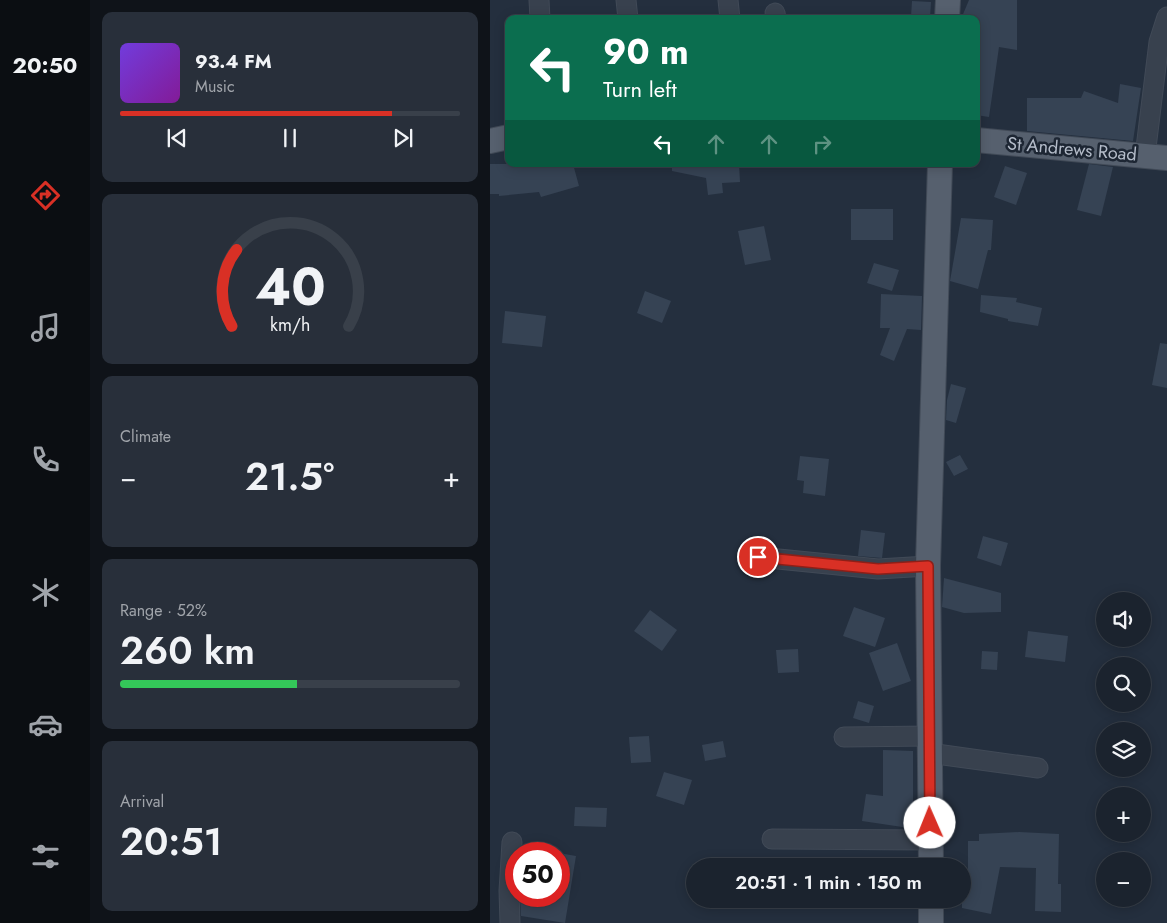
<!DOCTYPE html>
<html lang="en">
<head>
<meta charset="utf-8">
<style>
	:root { --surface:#1b232e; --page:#282f3a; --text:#f1f3f6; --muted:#a0a4aa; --line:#39404a; --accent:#d93025 }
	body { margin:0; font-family:Jost,sans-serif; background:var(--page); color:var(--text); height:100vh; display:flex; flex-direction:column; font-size:19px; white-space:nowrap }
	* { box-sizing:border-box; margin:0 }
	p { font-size:16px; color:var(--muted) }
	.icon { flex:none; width:28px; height:28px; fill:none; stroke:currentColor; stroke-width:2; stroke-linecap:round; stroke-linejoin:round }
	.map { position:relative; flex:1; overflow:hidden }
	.details { display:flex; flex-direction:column; gap:12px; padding:12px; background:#0f1319; width:400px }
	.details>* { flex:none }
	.hud { position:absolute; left:15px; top:15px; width:475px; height:152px; border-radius:10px; box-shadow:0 2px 12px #0003,0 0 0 1px var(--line); background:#0b6e4f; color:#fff; overflow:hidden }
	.tools { position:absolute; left:606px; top:592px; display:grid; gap:10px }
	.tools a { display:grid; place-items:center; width:55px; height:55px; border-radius:50%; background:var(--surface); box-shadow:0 2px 12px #0003,0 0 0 1px var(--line); font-size:25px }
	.speed { position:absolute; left:15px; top:842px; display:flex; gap:10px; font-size:25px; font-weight:700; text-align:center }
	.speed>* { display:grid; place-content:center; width:65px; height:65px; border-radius:50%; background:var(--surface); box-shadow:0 2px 12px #0003,0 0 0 1px var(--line); line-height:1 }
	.speed .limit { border:8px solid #d22; background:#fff; color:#111 }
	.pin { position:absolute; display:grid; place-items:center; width:42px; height:42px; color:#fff; margin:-21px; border:2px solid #fff; border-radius:50%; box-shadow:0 1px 5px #0007 }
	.me { position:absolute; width:55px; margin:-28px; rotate:359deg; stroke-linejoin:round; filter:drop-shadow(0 0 4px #0008) }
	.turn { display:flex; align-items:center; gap:18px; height:105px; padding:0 15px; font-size:22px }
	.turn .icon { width:65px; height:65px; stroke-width:2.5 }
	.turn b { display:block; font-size:35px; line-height:42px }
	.lanes { display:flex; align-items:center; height:48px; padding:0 15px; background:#0003; justify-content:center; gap:25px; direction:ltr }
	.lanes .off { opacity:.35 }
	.big { font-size:38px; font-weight:600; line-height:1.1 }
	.details .widget { flex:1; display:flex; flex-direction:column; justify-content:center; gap:8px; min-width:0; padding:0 18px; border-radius:10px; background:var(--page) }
	.details .dial { align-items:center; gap:0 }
	.dial svg { height:130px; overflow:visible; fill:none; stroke:var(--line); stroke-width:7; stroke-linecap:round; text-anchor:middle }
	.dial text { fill:var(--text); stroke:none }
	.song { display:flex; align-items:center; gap:15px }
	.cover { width:60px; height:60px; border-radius:8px; background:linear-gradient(135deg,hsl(260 70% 55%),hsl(290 70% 35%)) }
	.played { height:5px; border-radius:2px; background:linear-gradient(90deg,var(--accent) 80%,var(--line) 80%) }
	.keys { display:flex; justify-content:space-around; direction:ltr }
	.heat { display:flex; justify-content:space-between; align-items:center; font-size:28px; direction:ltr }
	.charge { height:8px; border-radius:4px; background:linear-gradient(90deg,#34c759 52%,var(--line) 0) }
	.trip { position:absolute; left:196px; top:858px; width:285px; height:50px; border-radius:25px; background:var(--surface); box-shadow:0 2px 12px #0003,0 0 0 1px var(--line); font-weight:600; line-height:50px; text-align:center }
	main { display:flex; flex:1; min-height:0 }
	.dock { display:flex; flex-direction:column; width:90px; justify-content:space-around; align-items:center; background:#0b0e12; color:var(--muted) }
	.dock .icon { width:35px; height:35px }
	.dock .active { color:var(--accent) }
	.dock b { font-size:22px; color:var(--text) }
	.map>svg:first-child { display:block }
</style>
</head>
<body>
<main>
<nav class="dock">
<b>20:50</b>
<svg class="icon active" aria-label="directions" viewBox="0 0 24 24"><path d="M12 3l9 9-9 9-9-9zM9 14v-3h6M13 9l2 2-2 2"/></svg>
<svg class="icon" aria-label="music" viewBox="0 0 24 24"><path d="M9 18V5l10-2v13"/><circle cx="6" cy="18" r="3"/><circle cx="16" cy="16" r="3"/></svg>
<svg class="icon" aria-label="phone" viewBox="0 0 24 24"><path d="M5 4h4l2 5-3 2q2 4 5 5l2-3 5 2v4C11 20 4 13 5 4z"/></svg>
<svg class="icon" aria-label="climate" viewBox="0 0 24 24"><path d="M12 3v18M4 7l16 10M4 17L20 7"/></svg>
<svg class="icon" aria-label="car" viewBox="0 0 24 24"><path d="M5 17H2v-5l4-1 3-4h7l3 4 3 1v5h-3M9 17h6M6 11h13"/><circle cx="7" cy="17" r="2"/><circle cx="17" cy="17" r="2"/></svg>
<svg class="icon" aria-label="filters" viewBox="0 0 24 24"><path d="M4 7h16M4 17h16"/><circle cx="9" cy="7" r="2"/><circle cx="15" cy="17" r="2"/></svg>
</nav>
<section class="details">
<div class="widget">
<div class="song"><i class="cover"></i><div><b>93.4 FM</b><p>Music</p></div></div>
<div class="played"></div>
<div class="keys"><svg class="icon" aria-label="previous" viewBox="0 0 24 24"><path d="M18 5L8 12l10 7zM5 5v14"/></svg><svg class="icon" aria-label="pause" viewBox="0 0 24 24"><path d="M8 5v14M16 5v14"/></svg><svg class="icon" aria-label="next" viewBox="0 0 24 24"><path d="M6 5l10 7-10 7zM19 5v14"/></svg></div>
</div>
<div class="widget dial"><svg viewBox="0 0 100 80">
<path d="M14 69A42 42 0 1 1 86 69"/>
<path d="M14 69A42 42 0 0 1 17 22" stroke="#d93025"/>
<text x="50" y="56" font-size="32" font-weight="700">40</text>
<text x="50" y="72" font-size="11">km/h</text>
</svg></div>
<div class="widget"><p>Climate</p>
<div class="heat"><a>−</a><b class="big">21.5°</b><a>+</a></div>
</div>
<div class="widget"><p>Range · 52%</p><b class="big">260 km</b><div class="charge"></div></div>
<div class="widget"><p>Arrival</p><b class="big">20:51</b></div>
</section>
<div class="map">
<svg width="677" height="923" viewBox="0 0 677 923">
	<rect width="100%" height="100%" fill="#242f3e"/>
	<g fill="#364354">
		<polygon points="479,0 527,0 527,50 509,47 499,117 486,115 486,19 471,19"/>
		<polygon points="422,1 441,2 440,18 421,17"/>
		<polygon points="630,84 651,88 643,141 537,131 537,98 591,98 594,91 628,103"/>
		<polygon points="0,164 83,164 89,186 51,197 49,192 9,196 9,194 0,194"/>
		<polygon points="182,164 249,164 250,182 232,183 233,193 218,195 216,178 182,171"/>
		<polygon points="599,164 623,167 611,216 587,210"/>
		<polygon points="515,166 537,173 526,205 504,197"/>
		<rect x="361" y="209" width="42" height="31"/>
		<polygon points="471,218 503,220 501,250 498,250 488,289 460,281"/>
		<polygon points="274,226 281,260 255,265 248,231"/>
		<polygon points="384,263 409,270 402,291 377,283"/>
		<polygon points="155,291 181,301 172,323 147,313"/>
		<polygon points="391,294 432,296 431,330 417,329 404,361 390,355 400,328 390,328"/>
		<polygon points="491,295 527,298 526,302 552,308 548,326 518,321 518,319 490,312"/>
		<polygon points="15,311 56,316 52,347 12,343"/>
		<polygon points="670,343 677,344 677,388 662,385"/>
		<polygon points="461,384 476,388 466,423 456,420 457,400"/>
		<polygon points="470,455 478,469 464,476 456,462"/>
		<polygon points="310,456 339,459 335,496 313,493 314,481 307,480"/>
		<polygon points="371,530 395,533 392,558 368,556"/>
		<polygon points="493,536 518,543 511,566 487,558"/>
		<polygon points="454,578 511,593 511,612 474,613 452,607"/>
		<polygon points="364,607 395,618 385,647 353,636"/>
		<polygon points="160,610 187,630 172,651 144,631"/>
		<polygon points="538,631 578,636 575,662 535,657"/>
		<polygon points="407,643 421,681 393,691 379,653"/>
		<polygon points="308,649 309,672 288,673 286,650"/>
		<polygon points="492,651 508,652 507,670 491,669"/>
		<polygon points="368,701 384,706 379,723 363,718"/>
		<polygon points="159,736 161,762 141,763 139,737"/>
		<polygon points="233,741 236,757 215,761 212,745"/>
		<polygon points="393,750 423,751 423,803 419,828 372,821 376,794 393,796"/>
		<polygon points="174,772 202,780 194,805 166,796"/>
		<polygon points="85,807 117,808 116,827 84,826"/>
		<polygon points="529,832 569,834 568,884 571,884 571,912 545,911 546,868 510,867 501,914 472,908 472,880 478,881 478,841 489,841 489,834"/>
		<polygon points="69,853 86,856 75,923 31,916 30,896 69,896"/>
	</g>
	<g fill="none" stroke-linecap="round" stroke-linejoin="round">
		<defs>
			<g id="minor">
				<polyline points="49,0 50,19"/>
				<polyline points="136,0 138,19"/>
				<polyline points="238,0 240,19"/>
				<polyline points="285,13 286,19"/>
				<polyline points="655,156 669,42 677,17"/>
				<polyline points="268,557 388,569 438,566"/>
				<polyline points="354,737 439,736"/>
				<polyline points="439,753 548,768"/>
				<polyline points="282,839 440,840"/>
				<polyline points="20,923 19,891 22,842"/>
			</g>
			<g id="major">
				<polyline points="457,19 458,0"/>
				<polyline points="486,140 677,158"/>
				<polyline points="0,141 19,137"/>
				<polyline points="441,866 438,566 450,164"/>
				<polyline points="441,899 441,923"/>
			</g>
		</defs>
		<use href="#minor" stroke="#414a57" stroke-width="21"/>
		<use href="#major" stroke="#414a57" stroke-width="26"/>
		<use href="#minor" stroke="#38414e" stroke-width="19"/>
		<use href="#major" stroke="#56606e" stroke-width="24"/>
	</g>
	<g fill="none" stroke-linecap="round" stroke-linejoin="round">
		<defs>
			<polyline id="route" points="268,557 388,569 438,566 440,823"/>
		</defs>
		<use href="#route" stroke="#8d1f18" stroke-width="12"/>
		<use href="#route" stroke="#d93025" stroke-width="9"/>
	</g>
	<g text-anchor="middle" stroke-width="5" stroke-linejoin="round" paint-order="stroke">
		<g font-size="18" fill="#b4bcc9" stroke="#1d2633">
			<text transform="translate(582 149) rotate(5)" y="6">St Andrews Road</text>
		</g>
	</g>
</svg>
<div class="tools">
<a><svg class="icon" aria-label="sound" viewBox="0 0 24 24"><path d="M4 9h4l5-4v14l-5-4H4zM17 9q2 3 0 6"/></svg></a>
<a><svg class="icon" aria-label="search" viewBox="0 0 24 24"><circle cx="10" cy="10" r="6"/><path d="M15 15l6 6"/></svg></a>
<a><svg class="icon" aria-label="layers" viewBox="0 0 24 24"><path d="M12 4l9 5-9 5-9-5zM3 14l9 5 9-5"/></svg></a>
<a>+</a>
<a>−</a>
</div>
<div class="speed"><div class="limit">50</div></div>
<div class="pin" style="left:268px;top:557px;background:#d93025"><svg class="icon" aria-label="arrive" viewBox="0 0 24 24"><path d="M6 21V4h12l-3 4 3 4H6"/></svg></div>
<svg class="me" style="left:440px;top:823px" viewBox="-20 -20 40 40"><circle r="19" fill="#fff"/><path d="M0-13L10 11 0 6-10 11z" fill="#d93025"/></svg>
<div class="trip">20:51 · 1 min · 150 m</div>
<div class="hud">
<div class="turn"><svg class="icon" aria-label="left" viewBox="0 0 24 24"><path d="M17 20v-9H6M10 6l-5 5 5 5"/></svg><div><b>90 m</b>Turn left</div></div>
<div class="lanes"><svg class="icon" aria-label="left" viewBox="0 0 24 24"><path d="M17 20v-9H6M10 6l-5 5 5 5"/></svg><svg class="icon off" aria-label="ahead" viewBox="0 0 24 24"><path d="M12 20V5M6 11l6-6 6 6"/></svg><svg class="icon off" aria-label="ahead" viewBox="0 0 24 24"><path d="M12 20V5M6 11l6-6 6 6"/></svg><svg class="icon off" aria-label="right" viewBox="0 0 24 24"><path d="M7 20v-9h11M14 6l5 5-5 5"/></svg></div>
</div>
</div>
</main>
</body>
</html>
